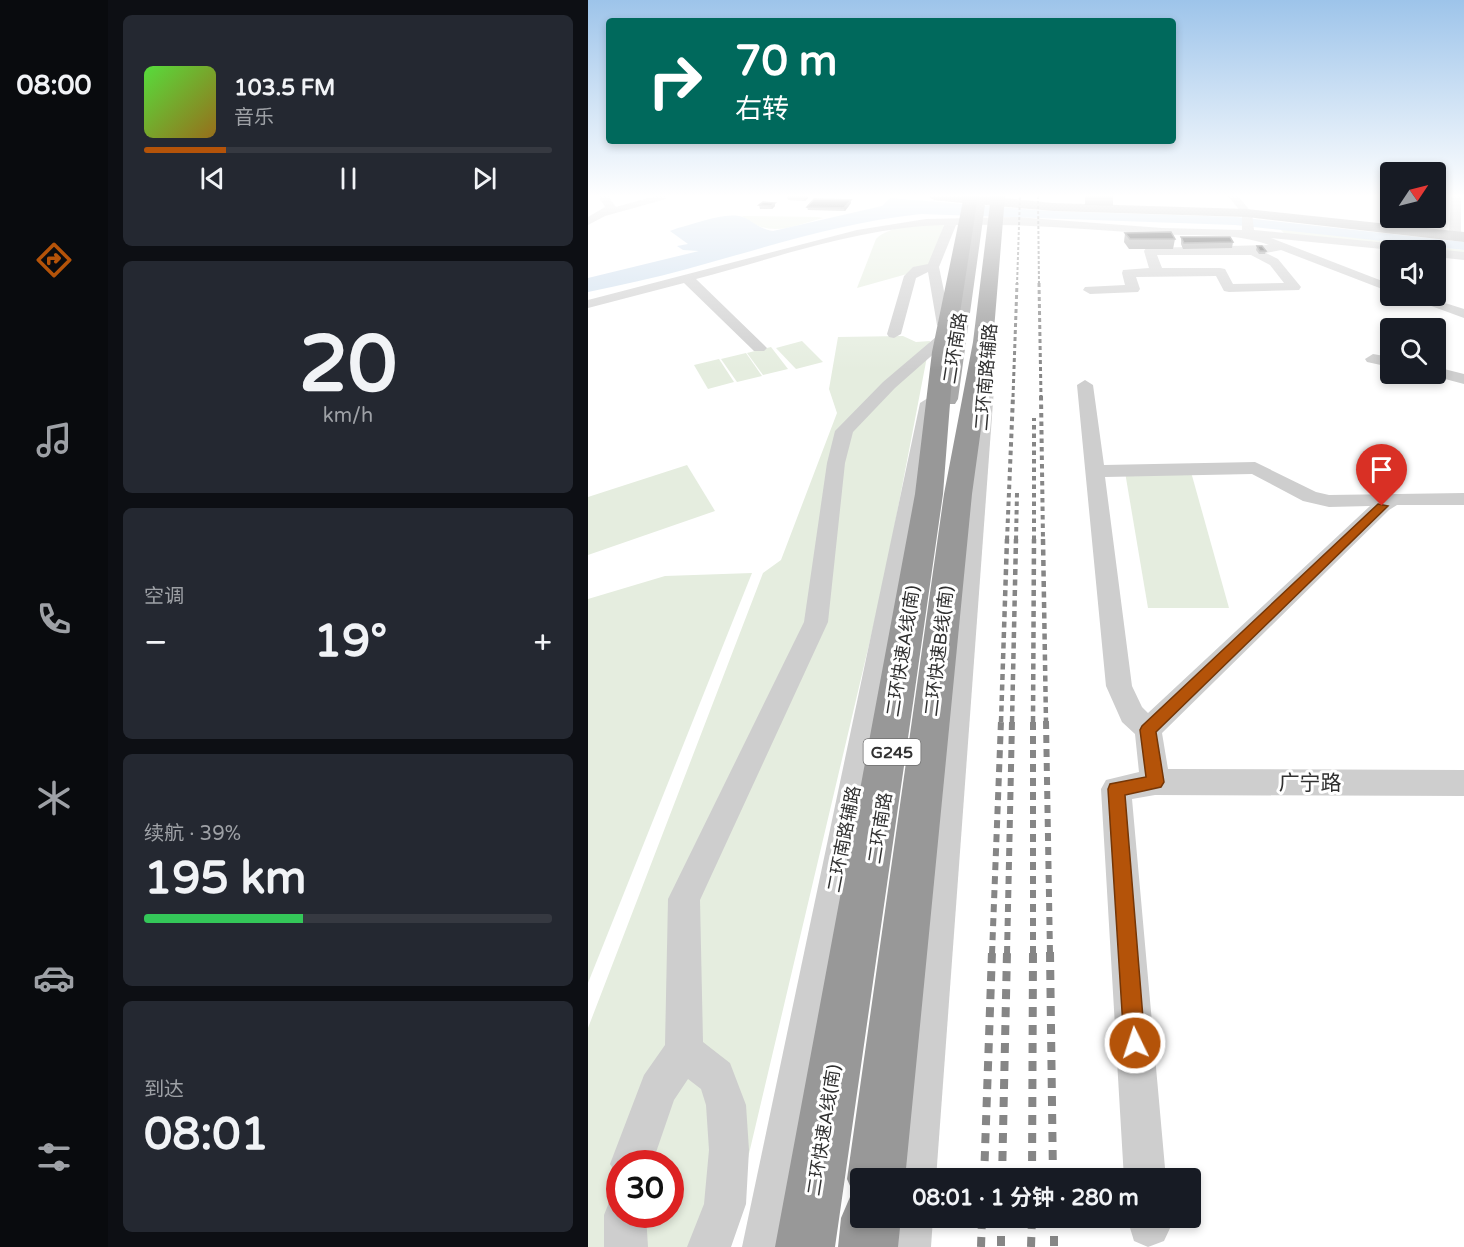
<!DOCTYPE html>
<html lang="zh">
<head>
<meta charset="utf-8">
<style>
	:root { --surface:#171b24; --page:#242831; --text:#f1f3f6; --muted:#9ea1a6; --line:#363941; --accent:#b45309 }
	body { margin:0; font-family:"Varela Round","Noto Sans SC",sans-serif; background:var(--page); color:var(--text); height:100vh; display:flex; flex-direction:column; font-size:22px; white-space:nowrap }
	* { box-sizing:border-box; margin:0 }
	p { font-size:20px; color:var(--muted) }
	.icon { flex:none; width:33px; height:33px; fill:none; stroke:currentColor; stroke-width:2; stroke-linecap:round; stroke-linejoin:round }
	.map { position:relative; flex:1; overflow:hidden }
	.side { display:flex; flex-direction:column; gap:15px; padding:15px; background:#0d0f14; width:480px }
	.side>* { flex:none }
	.banner { position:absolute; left:18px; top:18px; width:570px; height:126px; border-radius:6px; box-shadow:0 3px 9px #0003; background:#00695c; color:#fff; overflow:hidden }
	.needle { width:39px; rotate:55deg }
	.tools { position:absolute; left:792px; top:162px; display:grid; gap:12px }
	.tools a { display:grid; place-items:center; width:66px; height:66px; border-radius:6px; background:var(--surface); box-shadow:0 3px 9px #0003; font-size:30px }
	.speed { position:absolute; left:18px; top:1150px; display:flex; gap:12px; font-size:30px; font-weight:700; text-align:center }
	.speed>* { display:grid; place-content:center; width:78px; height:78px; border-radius:50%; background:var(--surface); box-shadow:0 3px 9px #0003; line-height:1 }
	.speed .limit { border:9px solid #d22; background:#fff; color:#111 }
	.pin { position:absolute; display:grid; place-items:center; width:51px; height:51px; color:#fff; margin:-62px -26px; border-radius:50% 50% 50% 0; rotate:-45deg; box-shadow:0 0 6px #0007 }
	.pin .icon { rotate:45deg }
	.me { position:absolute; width:66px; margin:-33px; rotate:356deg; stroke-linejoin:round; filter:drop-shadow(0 0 4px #0008) }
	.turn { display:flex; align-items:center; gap:21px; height:126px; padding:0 30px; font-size:27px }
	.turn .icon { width:78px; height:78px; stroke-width:2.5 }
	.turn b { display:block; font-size:42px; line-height:51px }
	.big { font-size:45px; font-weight:700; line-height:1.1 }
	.side .widget { flex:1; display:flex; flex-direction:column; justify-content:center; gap:9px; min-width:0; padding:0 21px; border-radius:9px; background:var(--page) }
	.side .dial { align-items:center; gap:0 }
	.dial b { font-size:78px; line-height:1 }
	.song { display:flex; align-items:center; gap:18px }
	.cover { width:72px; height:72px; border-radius:9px; background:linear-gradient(135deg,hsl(110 70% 55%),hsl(40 70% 35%)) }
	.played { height:6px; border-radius:3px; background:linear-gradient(90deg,var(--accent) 20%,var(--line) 20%) }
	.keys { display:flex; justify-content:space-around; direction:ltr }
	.heat { display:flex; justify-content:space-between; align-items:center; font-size:33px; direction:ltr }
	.charge { height:9px; border-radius:4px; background:linear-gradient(90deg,#34c759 39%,var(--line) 0) }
	.trip { position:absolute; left:262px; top:1168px; width:351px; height:60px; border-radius:6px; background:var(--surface); box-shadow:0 3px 9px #0003; font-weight:700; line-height:60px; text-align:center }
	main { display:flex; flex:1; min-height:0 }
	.tab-bar { display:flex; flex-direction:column; width:108px; justify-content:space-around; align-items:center; background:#090b0e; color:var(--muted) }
	.tab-bar .icon { width:42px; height:42px }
	.tab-bar .active { color:var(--accent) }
	.tab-bar b { font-size:27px; color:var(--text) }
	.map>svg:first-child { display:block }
</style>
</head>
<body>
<main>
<nav class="tab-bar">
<b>08:00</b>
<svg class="icon active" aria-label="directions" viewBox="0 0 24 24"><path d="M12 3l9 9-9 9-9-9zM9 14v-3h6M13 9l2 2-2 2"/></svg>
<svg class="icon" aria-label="music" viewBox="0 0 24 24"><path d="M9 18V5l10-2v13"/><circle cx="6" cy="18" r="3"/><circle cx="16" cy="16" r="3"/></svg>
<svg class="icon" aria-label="phone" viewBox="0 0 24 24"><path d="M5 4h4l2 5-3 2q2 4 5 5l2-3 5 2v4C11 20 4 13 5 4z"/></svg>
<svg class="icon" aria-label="climate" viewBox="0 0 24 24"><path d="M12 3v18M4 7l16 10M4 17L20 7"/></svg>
<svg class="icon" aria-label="car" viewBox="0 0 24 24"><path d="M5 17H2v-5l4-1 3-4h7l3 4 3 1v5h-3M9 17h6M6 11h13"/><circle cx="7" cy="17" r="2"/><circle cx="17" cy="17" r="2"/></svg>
<svg class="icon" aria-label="filters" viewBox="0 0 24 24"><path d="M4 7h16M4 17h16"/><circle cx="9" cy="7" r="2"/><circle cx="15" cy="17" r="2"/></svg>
</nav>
<section class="side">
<div class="widget">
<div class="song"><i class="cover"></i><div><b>103.5 FM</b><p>音乐</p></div></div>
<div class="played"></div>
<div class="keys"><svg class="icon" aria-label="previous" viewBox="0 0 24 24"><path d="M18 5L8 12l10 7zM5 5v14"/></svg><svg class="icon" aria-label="pause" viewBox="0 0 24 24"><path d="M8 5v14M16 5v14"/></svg><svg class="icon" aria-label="next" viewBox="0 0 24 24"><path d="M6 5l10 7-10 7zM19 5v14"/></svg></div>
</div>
<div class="widget dial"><b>20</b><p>km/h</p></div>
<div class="widget"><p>空调</p>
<div class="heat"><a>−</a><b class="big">19°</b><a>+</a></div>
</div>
<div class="widget"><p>续航 · 39%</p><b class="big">195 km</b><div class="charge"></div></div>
<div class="widget"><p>到达</p><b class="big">08:01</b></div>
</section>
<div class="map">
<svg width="876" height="1247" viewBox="0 0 876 1247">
	<rect width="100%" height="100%" fill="#fff"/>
	<g fill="#e5eddf" fill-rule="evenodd">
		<path d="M154,216l75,1 6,1c-31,8 -53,21 -81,-2z"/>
		<path d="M356,224l-13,39 -24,11 -50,14 19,-49c15,-15 48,-14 68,-15z"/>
		<polygon points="692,229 876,250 876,257 848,254 848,250 820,250 699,236"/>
		<path d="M315,336l13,6 14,-1 -46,240 -157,666h-139v-219l175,-455 18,-13 56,-147 -8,-24 9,-52zM32,1164h50v51h-50z"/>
		<polygon points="214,341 235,362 208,369 188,348"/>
		<polygon points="183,347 200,369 175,375 159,353"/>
		<polygon points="158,353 174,376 149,382 133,359"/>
		<polygon points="131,359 146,382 120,389 106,365"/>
		<polygon points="99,465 127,511 0,555 0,497"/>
		<polygon points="537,472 603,472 641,608 560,608"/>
		<polygon points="164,573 0,983 0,599 77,576"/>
	</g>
	<path fill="#ccdded" d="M302,198l159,13 187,6 228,25v8l-229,-25 -314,-11c-80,8 -157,34 -234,55 -33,9 -66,16 -99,23v-14l111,-27 -16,-1 -6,-4 11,-2 -18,-13 8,-3c17,-4 43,-15 61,-12 11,2 19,13 34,15l109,-25z"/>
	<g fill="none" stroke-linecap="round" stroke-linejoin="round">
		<g fill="#cecece" fill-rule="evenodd">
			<polygon points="10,196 20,196 28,207 67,196 77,196 78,199 17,216 0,225 0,217 17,207"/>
			<path d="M640,196h10l14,17 2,17 165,16 6,4h-33l-121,-12 119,46v8l-109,-42 -15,3 12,6 23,28 -2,3 -70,2 -5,-1 -8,-15 -80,1 4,12 -2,3 -48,2 -7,-4 2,-3 40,-2 -3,-12 1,-3 26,-2 -5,-17 2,-3 123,-3c-34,-13 -72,-8 -108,-11 -69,-4 -136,-11 -205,-9l-17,42 12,58 -7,4 -7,-4 -9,-53 -12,6 -15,56 -7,4 -5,-1 -2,-3 17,-58 9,-9 15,-3 16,-39c-84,2 -168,33 -248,54l68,66 3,3 -3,3h-10l-70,-68 -96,25v-8l269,-70 69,-11 90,-2 146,11 80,2v-17zM569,255h94l19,10 14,18 -51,1 -8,-15 -5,-1h-58z"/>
			<polygon points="863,196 873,196 873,235 867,238 861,235"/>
			<polygon points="848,249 876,252 876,260 848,257 848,250 844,250"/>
			<polygon points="816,296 835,296 876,309 876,318"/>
			<polygon points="353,336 358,337 360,340 358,343 307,388 265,432 257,463 240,622 112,900 115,1042 142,1063 158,1105 161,1150 158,1204 143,1247 99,1247 116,1204 121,1150 118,1105 113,1089 100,1079 86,1100 64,1164 32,1164 32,1180 22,1164 56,1075 77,1045 80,899 216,622 239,463 247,431 295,382 348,337"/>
			<polygon points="785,354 802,357 802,367 779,362 777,359"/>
			<polygon points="848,367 876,374 876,384 842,375 841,374 848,374"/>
			<polygon points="399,370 407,375 348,1179 306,1179 391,375"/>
			<path d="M497,380l8,5 11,80 151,-3 61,30 13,3 135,-2v12h-67l-8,5 -227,223 6,36 296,1v26l-309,-1 -23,4 34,380h-42l-23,-390 5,-9 33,-8 -4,-38 -13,-12 -16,-36 -29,-301zM664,474l51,27 26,6 41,-1 -222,207 -6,-6 -10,-21 -27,-209z"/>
			<polygon points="340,398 348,403 198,1247 154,1247 332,403"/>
			<polygon points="32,1196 32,1215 58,1215 60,1247 16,1247 16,1215 22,1200"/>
			<polygon points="303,1218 345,1218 343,1247 299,1247"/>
			<polygon points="539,1218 581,1218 583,1226 576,1241 560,1247 546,1241"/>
		</g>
		<polygon fill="#a9a9a9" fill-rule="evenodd" points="339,196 398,196 465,203 659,209 876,232 876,242 659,217 465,211 397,205 370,399 367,404 351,404 348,399 383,204 346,200"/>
		<g fill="#989898" fill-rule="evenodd">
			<polygon points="376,196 390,196 366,352 355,494 247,1247 187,1247 327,494 344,352"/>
			<polygon points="403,196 417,196 405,342 384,494 317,1179 273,1179 273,1218 313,1218 310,1247 250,1247 253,1218 262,1197 266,1195 259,1179 356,494 385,342"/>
		</g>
		<g stroke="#868686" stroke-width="2" stroke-dasharray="3 2" stroke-linecap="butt">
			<polyline points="450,196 451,285"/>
			<polyline points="429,285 432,196"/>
		</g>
		<g stroke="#868686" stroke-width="3" stroke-dasharray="4 3" stroke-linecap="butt">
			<polyline points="451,283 453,397"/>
			<polyline points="425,397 429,283"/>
		</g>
		<g stroke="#868686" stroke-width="4" stroke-dasharray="4.5 4" stroke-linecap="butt">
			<polyline points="453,396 455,540"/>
			<polyline points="419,540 425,396"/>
			<polyline points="428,540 429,493"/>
			<polyline points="446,540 446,418"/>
		</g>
		<g stroke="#868686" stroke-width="4.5" stroke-dasharray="6 4.5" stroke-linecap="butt">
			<polyline points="455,539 458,722"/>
			<polyline points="413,722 419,539"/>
			<polyline points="424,722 428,539"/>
			<polyline points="445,722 446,539"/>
		</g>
		<g stroke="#868686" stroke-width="6" stroke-dasharray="8 6" stroke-linecap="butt">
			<polyline points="458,721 462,954"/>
			<polyline points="404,954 413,721"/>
			<polyline points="419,954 424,721"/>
			<polyline points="445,954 445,721"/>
		</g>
		<g stroke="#868686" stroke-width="8" stroke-dasharray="10 8" stroke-linecap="butt">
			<polyline points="462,952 465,1179"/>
			<polyline points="396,1179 404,952"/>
			<polyline points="414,1179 419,952"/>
			<polyline points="444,1179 445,952"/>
			<polyline points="413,1218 413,1247"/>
			<polyline points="466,1218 466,1247"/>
			<polyline points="393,1247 394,1218"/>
			<polyline points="443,1247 444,1218"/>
		</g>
	</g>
	<g fill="#8c8c8c">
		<polygon points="199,196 220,196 220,198 217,201 200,200"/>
		<polygon points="497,196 525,196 525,206 497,205"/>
		<polygon points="263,203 257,211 220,210 219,207"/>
		<polygon points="171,205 187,206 184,209 172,209"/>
		<polygon points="537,233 587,239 585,249 541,249 536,242"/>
		<polygon points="593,237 645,242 644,248 595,249 593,244"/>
		<polygon points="669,246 678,251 677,254 671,254 668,250"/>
	</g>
	<g fill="#5d5d5d">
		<polygon points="216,196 220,196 220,198 217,201"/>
		<polygon points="263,200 263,203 257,211 256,208"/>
		<polygon points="187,203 187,206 184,209 183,206"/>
	</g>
	<g fill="#181818" stroke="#5d5d5d" stroke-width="1.5">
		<polygon points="226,199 263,200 256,208 219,207"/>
		<polygon points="175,202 187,203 183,206 171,205"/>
		<polygon points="583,232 587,239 542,239 537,233"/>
		<polygon points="593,237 642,237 645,242 596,243"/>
		<polygon points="669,246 674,246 678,251 672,251"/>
	</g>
	<linearGradient id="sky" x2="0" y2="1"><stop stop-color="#9dc4ea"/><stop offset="0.53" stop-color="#fff"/><stop offset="1" stop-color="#fff" stop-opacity="0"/></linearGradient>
	<rect width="876" height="370" fill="url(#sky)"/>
	<polygon fill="#b45309" stroke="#753606" stroke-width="1.5" points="790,504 800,506 568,732 576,782 573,787 537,795 557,1043 554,1050 547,1054 539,1050 536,1043 520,789 522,784 558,777 552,730 554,726"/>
	<g text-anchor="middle" stroke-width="6" stroke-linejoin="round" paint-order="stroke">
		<rect fill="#fff" stroke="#6f6f6f" stroke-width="1.5" x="275.5" y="739" width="57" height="26" rx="4.5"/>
		<g font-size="16" font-weight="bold" fill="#313131">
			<text x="304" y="758">G245</text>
		</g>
		<g font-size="18" fill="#313131" stroke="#fff">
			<text transform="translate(367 348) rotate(-81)" y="6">二环南路</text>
			<text transform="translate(398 377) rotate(-85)" y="6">二环南路辅路</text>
			<text transform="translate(315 651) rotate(-81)" y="6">二环快速A线(南)</text>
			<text transform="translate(351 651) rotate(-83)" y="6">二环快速B线(南)</text>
			<text transform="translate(292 828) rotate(-81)" y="6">二环南路</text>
			<text transform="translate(256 839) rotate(-79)" y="6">二环南路辅路</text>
			<text transform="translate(236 1130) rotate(-81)" y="6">二环快速A线(南)</text>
		</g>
		<g font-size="21" fill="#313131" stroke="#fff">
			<text x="722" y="790">广宁路</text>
		</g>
	</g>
</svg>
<div class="tools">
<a><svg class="needle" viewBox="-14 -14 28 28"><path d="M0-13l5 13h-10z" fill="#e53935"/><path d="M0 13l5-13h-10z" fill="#9ea1a6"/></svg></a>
<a><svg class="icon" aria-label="sound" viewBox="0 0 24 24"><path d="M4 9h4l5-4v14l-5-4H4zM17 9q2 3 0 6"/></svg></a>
<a><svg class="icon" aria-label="search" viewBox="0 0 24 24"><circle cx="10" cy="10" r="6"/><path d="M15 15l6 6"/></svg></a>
</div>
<div class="speed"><div class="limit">30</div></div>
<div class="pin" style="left:794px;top:506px;background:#d93025"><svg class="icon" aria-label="arrive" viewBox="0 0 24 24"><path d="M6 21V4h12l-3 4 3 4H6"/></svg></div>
<svg class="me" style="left:547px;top:1043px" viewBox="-20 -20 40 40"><circle r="17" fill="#b45309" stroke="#fff" stroke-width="3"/><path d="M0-11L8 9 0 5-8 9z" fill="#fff"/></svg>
<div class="trip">08:01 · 1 分钟 · 280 m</div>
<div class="banner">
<div class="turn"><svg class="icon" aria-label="right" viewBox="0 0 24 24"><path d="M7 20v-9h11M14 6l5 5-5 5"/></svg><div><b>70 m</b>右转</div></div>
</div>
</div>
</main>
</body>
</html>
